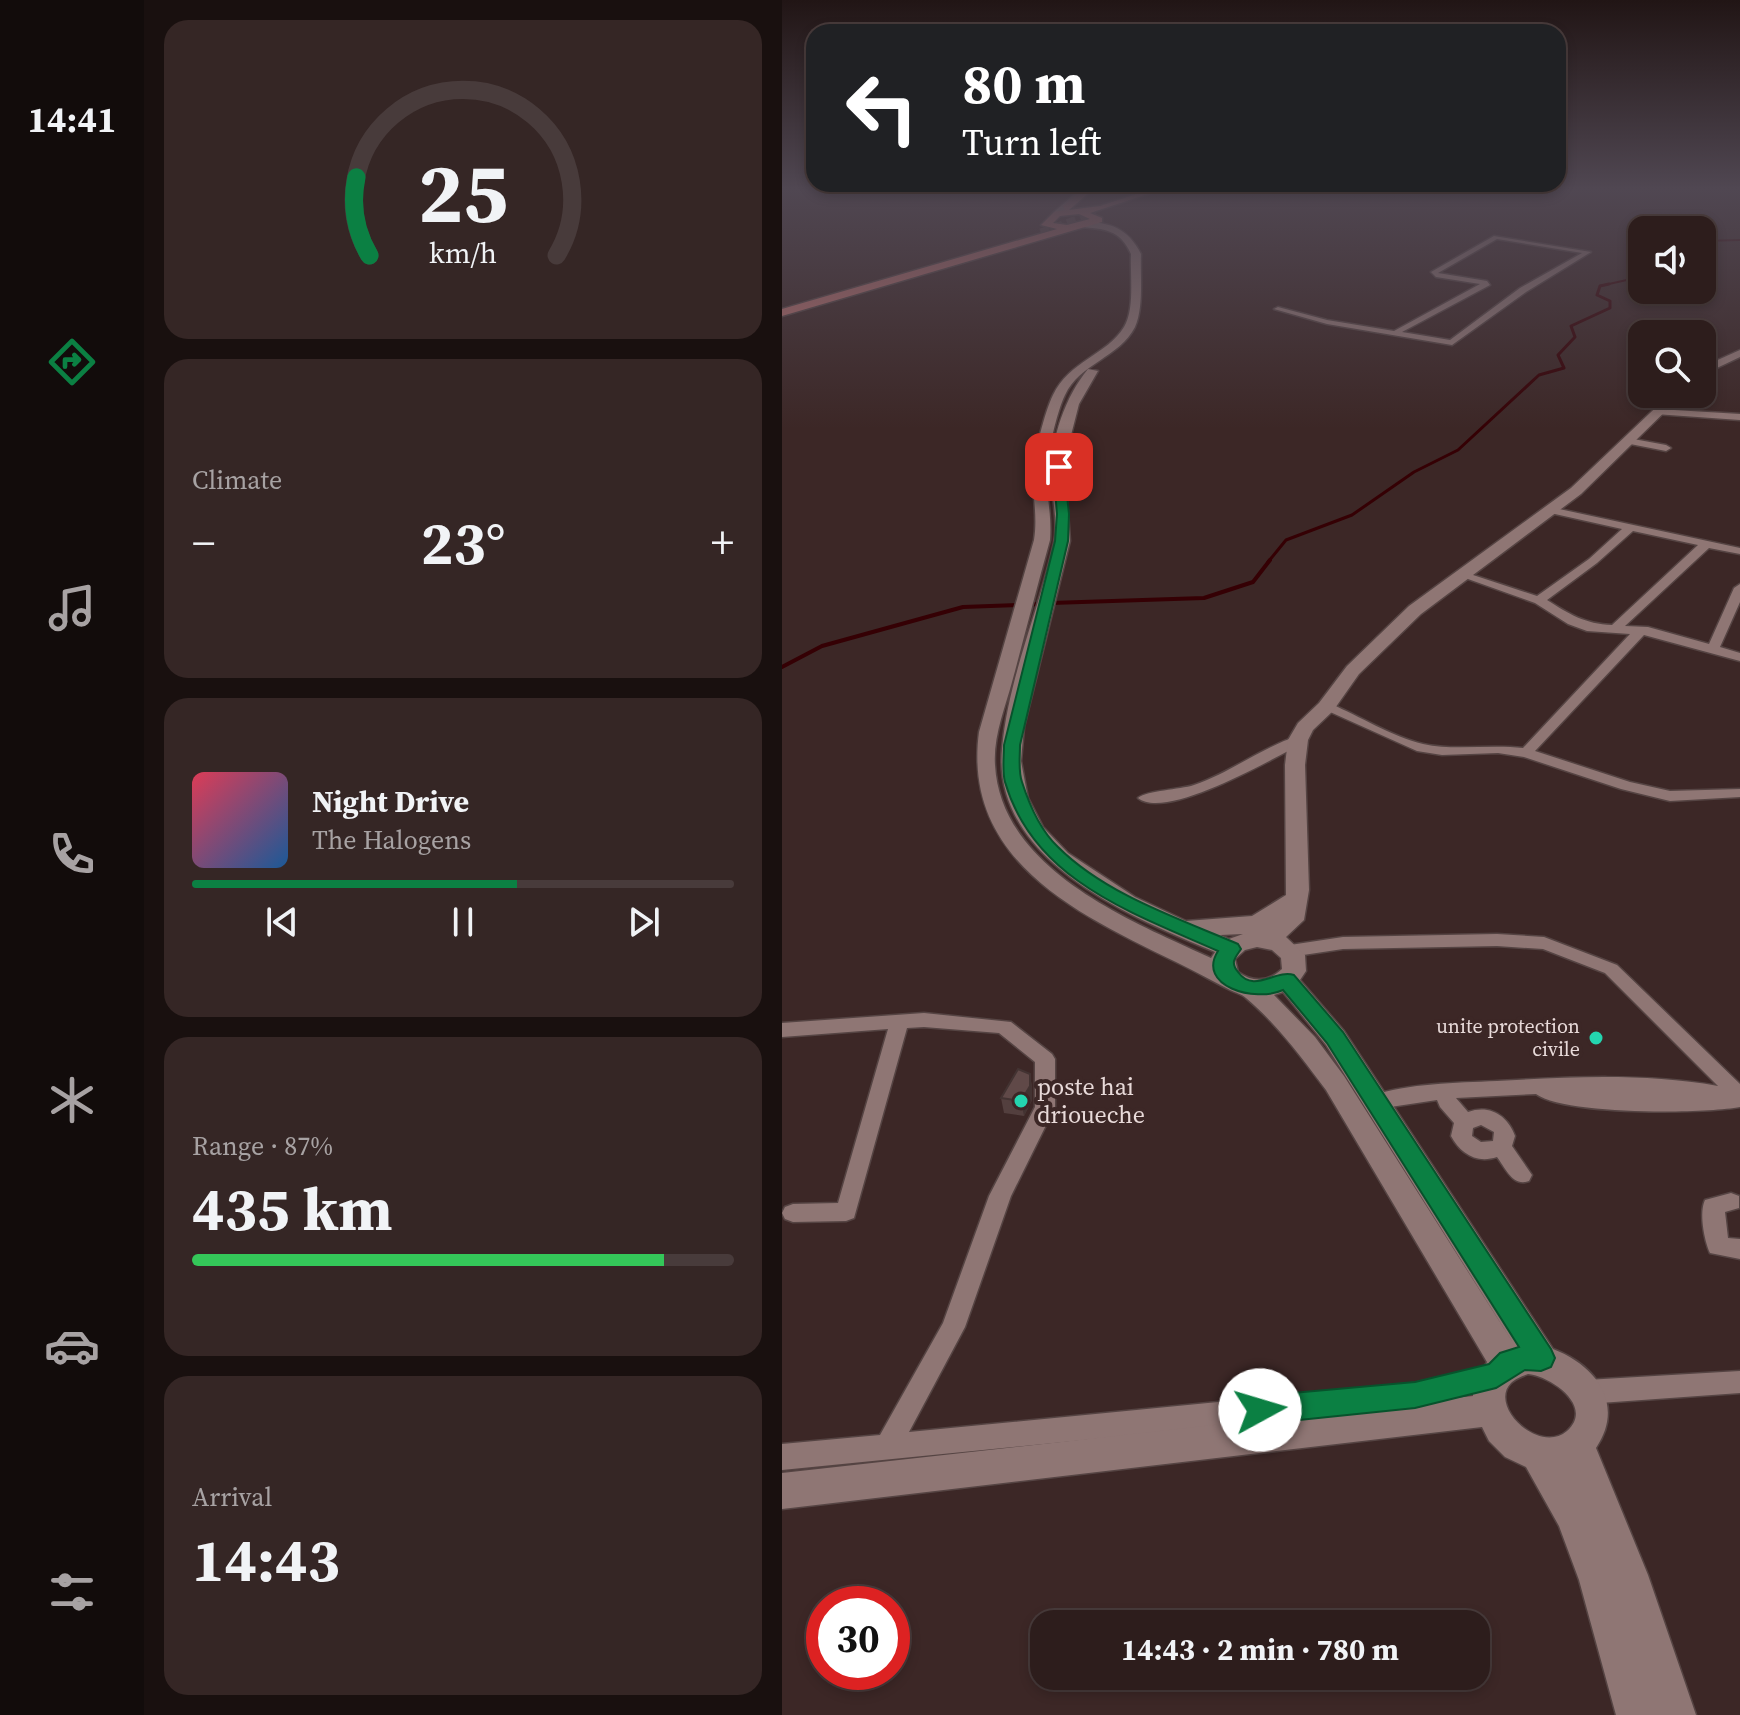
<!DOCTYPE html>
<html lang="en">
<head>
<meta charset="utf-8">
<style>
	:root { --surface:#2d1d1c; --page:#352625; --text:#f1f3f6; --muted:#a7a2a3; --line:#483b3b; --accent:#0b8043 }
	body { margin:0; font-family:"Source Serif 4",serif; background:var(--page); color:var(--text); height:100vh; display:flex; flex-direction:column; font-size:30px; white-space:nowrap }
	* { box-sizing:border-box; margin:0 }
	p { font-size:26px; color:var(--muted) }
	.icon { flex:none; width:44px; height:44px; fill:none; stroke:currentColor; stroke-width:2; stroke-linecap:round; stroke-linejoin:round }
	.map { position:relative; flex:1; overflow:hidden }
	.details { display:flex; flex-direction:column; gap:20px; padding:20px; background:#19100f; width:638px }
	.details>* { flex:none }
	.top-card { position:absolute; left:24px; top:24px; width:760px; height:168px; border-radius:24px; box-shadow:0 4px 12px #0003,0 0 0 2px var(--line); background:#202124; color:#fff; overflow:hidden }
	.fabs { position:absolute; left:846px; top:216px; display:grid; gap:16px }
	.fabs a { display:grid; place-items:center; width:88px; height:88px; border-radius:16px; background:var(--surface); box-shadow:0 4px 12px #0003,0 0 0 2px var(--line); font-size:40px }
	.speed { position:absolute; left:24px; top:1586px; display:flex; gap:16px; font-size:40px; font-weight:700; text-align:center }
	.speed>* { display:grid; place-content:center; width:104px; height:104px; border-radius:50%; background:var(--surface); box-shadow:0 4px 12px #0003,0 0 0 2px var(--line); line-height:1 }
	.speed .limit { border:12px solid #d22; background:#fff; color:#111 }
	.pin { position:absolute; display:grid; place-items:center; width:68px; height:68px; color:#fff; margin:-34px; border-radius:16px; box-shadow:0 4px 12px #0006 }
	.me { position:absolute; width:88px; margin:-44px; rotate:84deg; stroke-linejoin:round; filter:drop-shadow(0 0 6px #0008) }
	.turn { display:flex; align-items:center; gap:28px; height:168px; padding:0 24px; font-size:36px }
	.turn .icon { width:104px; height:104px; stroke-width:2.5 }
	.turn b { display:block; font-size:56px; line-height:68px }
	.big { font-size:60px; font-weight:700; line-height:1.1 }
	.details .tile { flex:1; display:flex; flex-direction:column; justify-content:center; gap:12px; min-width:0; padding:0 28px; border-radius:24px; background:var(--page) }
	.details .dial { align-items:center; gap:0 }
	.dial svg { height:208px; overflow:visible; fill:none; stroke:var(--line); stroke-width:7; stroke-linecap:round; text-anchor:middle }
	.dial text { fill:var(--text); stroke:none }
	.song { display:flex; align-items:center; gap:24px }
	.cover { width:96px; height:96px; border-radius:12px; background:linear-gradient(135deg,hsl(350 70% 55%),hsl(210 70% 35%)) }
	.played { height:8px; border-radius:4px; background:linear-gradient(90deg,var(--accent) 60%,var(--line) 60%) }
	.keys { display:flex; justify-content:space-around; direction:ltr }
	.heat { display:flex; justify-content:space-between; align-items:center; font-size:44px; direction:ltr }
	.charge { height:12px; border-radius:6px; background:linear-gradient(90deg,#34c759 87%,var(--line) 0) }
	.trip { position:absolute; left:248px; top:1610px; width:460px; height:80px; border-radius:24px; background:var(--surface); box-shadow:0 4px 12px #0003,0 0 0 2px var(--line); font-weight:700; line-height:80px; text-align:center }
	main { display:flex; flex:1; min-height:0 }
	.menu { display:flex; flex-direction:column; width:144px; justify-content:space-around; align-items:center; background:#120c0b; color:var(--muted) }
	.menu .icon { width:56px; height:56px }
	.menu .current { color:var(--accent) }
	.menu b { font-size:36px; color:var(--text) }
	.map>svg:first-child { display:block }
</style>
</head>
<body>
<main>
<nav class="menu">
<b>14:41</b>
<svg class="icon current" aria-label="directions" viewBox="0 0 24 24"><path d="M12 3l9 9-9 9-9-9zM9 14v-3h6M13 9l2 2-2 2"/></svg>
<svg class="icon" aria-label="music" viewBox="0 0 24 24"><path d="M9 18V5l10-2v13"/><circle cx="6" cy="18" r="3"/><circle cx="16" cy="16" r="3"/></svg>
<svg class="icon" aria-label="phone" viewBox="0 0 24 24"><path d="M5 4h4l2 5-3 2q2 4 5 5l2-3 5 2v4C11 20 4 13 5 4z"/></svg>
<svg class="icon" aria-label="climate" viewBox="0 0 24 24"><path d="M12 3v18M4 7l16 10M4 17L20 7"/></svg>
<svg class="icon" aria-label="car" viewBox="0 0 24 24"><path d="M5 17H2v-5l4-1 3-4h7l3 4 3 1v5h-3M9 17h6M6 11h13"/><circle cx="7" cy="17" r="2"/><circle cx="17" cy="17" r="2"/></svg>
<svg class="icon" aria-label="filters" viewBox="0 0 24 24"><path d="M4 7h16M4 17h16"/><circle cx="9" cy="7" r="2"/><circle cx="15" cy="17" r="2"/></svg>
</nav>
<section class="details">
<div class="tile dial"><svg viewBox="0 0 100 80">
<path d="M14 69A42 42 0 1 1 86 69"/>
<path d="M14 69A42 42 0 0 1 9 39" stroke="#0b8043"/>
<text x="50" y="56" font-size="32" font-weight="700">25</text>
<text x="50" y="72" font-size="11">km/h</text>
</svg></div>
<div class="tile"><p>Climate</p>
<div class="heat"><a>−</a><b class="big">23°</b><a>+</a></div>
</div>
<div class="tile">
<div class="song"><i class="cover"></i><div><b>Night Drive</b><p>The Halogens</p></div></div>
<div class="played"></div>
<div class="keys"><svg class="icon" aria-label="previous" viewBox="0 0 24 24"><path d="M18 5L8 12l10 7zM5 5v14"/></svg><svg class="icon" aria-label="pause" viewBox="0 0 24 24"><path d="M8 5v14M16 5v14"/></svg><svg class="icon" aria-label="next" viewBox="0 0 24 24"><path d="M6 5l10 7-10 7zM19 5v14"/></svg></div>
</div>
<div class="tile"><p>Range · 87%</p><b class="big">435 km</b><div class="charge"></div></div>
<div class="tile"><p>Arrival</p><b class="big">14:43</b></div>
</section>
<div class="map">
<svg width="958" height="1715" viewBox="0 0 958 1715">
	<rect width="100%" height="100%" fill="#3c2726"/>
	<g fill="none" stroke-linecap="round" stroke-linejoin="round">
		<g stroke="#350004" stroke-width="2">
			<polyline points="920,241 958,240"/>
			<polyline points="818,286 858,277 853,269 860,261"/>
		</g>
		<polyline stroke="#350004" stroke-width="3" points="486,562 504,540 570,515 632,472 676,450 757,375 782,368 776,355 793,337 789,326 828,308 828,301 815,295 818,286 827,284"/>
		<g stroke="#350004" stroke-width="4">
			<polyline points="269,603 422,598 471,582 488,560"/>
			<polyline points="0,667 40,646 181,607 259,604"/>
		</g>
		<polyline stroke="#564241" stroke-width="9" stroke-dasharray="9 5" stroke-linecap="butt" points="259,233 314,213"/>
		<defs>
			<g id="street">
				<path d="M712,236l97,16 -65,40 -74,53 -125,-21 -53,-15 4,-2 49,13 67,11 86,-47 -44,-7 -5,-5zM715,239l85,14 -62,35 -70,52 -48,-8 88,-47 -3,-4 -49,-8z"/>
				<polygon points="876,409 958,414 958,420 873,414 873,410"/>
				<polygon points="846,438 884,445 889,448 884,451 843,443 843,439"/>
				<path d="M768,507l190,41v6l-31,-6 -84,78 23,1 61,17 25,-56 6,-4v18l-20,45 20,6v8l-96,-26 -109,116 95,31 40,9 70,-2v8l-70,4 -49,-12 -97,-32 -26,-4 -56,2 -25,-4 -98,-44 2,-3h10c28,12 62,33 92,40 32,7 67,0 100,4l107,-114 -43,-3 -19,-7 -33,-21 -81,-29 10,-2 73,24 52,-37 33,-30 -76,-17 -1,-2zM851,531l65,14 -86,80c-27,-1 -43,-11 -65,-25l50,-37z"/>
				<path d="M516,736l5,1 2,3 -2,3c-29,15 -137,78 -165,55 10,-8 41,-8 56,-13 36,-12 68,-38 104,-49z"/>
				<path d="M715,934l47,3 73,28 123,119v23c-38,7 -175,8 -204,-13l-80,4 12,14c22,-8 40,4 47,24l-3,10 20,29 -3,6c-16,6 -23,-12 -32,-24 -21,7 -37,-4 -46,-21l3,-13 -14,-16 -3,-7 -60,9 -7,-3 -3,-5 3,-5c40,-13 85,-13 127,-15 73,-4 148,-8 221,5l-113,-113 -62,-24 -46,-3 -154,3 -53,8 -6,-2 -3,-4 3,-4 6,-2 53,-8zM699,1125l13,7 -1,9 -12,1 -9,-6 1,-8z"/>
				<polygon points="142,1013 229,1022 270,1054 273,1059 273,1107 229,1196 183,1327 127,1432 633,1383 714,1364 722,1367 726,1375 722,1383 633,1407 0,1470 0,1444 98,1435 161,1323 207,1196 253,1107 253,1062 217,1033 142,1027 125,1028 72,1218 64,1221 11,1222 3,1219 0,1213 3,1207 11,1204 56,1203 106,1029 0,1037 0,1023"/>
				<path d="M949,1193l8,3v12l-14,4 3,26 12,1v20l-30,-6c-6,-13 -11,-41 -5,-53z"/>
				<polygon points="958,1371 958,1393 804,1404 795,1400 792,1392 795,1384 804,1380"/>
			</g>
			<g id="secondary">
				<polygon points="298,189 306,189 278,216 272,216 272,212"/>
				<path d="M301,222c27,0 45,6 58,32 -1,22 3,53 -6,73 -15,30 -56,37 -70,68 -8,16 -18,60 -18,78 -1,23 5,41 3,67 -13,47 -25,94 -38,142 -7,26 -19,55 -17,83 6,105 136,156 216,193l4,-6c-84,-35 -223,-91 -213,-203 6,-71 37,-138 52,-206 4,-20 -1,-41 -3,-61 -2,-38 13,-84 37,-113l10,2 -19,33 -11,43 -3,24 5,70 -46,186 -3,34 7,37 15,29 25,26 67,44 51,24 66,-5 34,-21 -1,-130 3,-25 10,-17 21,-20 28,-37 62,-60 162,-118 99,-94h13l-102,100 -160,120 -62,60 -26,37 -20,19 -5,10 -3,25 4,125 -5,30 -18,17 19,18 1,16 -6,9 44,51 209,318c44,17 72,56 43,99l52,127 48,140h-80l-37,-135 -20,-54 -33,-59 -21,-10 -16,-16 -7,-14 -700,82v-36l691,-77v-7l14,-27 -161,-272c-24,-32 -49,-66 -80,-92 -4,-4 -10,-5 -16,-8 -18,-9 -35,-19 -54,-28 -98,-48 -214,-101 -197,-230l55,-192c4,-26 -2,-44 -1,-68 1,-18 12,-61 20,-77 16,-34 54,-40 71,-68 11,-18 6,-52 7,-73 -11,-25 -27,-25 -51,-27zM461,934l-14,5 -9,-4zM475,947l15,3 9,8 1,11c-14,13 -28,14 -44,3l-3,-13 10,-9zM501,992l43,53 189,301 -171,-270 -29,-39 -41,-42zM746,1374c22,2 67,32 39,57 -28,24 -79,-25 -56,-48 4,-4 12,-7 17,-9z"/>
				<polygon points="958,350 958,357 920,375 920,367"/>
			</g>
			<path id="primary" d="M302,189h9l-24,21 31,-4 52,-17h11l-73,24 12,5v4l-320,94v-7l275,-80 -16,-4 13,-13 11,-2 -2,-4zM297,214l11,5 -23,6 -14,-2 7,-7z"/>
		</defs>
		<use href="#street" stroke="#554443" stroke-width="3"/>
		<use href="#secondary" stroke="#554443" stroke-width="3"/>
		<use href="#primary" stroke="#554443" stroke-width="3"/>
		<use href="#street" fill="#8f7674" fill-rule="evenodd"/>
		<use href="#secondary" fill="#8f7674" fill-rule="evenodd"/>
		<use href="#primary" fill="#b26c6a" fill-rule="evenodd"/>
	</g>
	<polygon fill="#533f3e" points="248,1074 250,1088 250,1100 242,1116 222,1113 219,1098"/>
	<polygon fill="#433332" points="248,1074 250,1088 250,1100 242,1116 239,1101"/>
	<polygon fill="#604948" stroke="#433332" stroke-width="2" points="236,1069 248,1074 248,1086 239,1101 219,1098"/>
	<linearGradient id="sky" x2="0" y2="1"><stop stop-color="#211515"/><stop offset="0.44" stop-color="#504752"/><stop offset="1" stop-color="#504752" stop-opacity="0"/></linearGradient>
	<rect width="958" height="429" fill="url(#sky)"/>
	<path fill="#0b8043" stroke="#07532c" stroke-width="2" d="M277,463l5,4 5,47 -1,27 -48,204c0,12 -2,26 2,37 7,22 19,49 36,65 47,47 119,71 180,97l3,5c-6,9 -11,13 -3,23 16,22 37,-3 56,3l49,57 208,317 4,9 -4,9 -10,4 -16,-1 -29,18 -81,20 -155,16 -10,-4 -4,-10 4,-10 10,-4 155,-14 74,-18 11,-11 19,-6 -192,-304 -44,-53c-28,13 -87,-4 -65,-39 -85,-38 -184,-70 -213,-169 -3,-11 -1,-25 -1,-37l51,-204 2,-27 -4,-47z"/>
	<g fill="#24d5af" stroke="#3c2726" stroke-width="3">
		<circle cx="814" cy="1038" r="8"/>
		<circle cx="239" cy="1101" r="8"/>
	</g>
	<g text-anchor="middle" stroke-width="8" stroke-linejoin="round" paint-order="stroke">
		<g font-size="20" fill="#e8dad9" stroke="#3c2726" text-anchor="end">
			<text x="798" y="1033">unite protection<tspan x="798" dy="23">civile</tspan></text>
		</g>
		<g font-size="24" fill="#e8dad9" stroke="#3c2726" text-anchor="start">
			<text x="255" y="1095">poste hai<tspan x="255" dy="28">drioueche</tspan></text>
		</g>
	</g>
</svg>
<div class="fabs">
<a><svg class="icon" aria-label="sound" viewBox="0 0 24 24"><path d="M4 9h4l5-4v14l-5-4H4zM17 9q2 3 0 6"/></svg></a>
<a><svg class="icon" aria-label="search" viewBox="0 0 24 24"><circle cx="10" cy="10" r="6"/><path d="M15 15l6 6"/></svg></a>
</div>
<div class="speed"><div class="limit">30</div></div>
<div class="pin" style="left:277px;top:467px;background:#d93025"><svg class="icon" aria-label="arrive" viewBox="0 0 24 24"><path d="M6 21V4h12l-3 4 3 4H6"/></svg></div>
<svg class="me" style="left:478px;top:1410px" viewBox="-20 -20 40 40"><circle r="19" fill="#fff"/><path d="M0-13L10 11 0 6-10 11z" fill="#0b8043"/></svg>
<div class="trip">14:43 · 2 min · 780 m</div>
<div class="top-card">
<div class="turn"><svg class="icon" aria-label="left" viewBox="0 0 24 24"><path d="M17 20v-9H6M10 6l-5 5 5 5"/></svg><div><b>80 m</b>Turn left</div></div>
</div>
</div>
</main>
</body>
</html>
